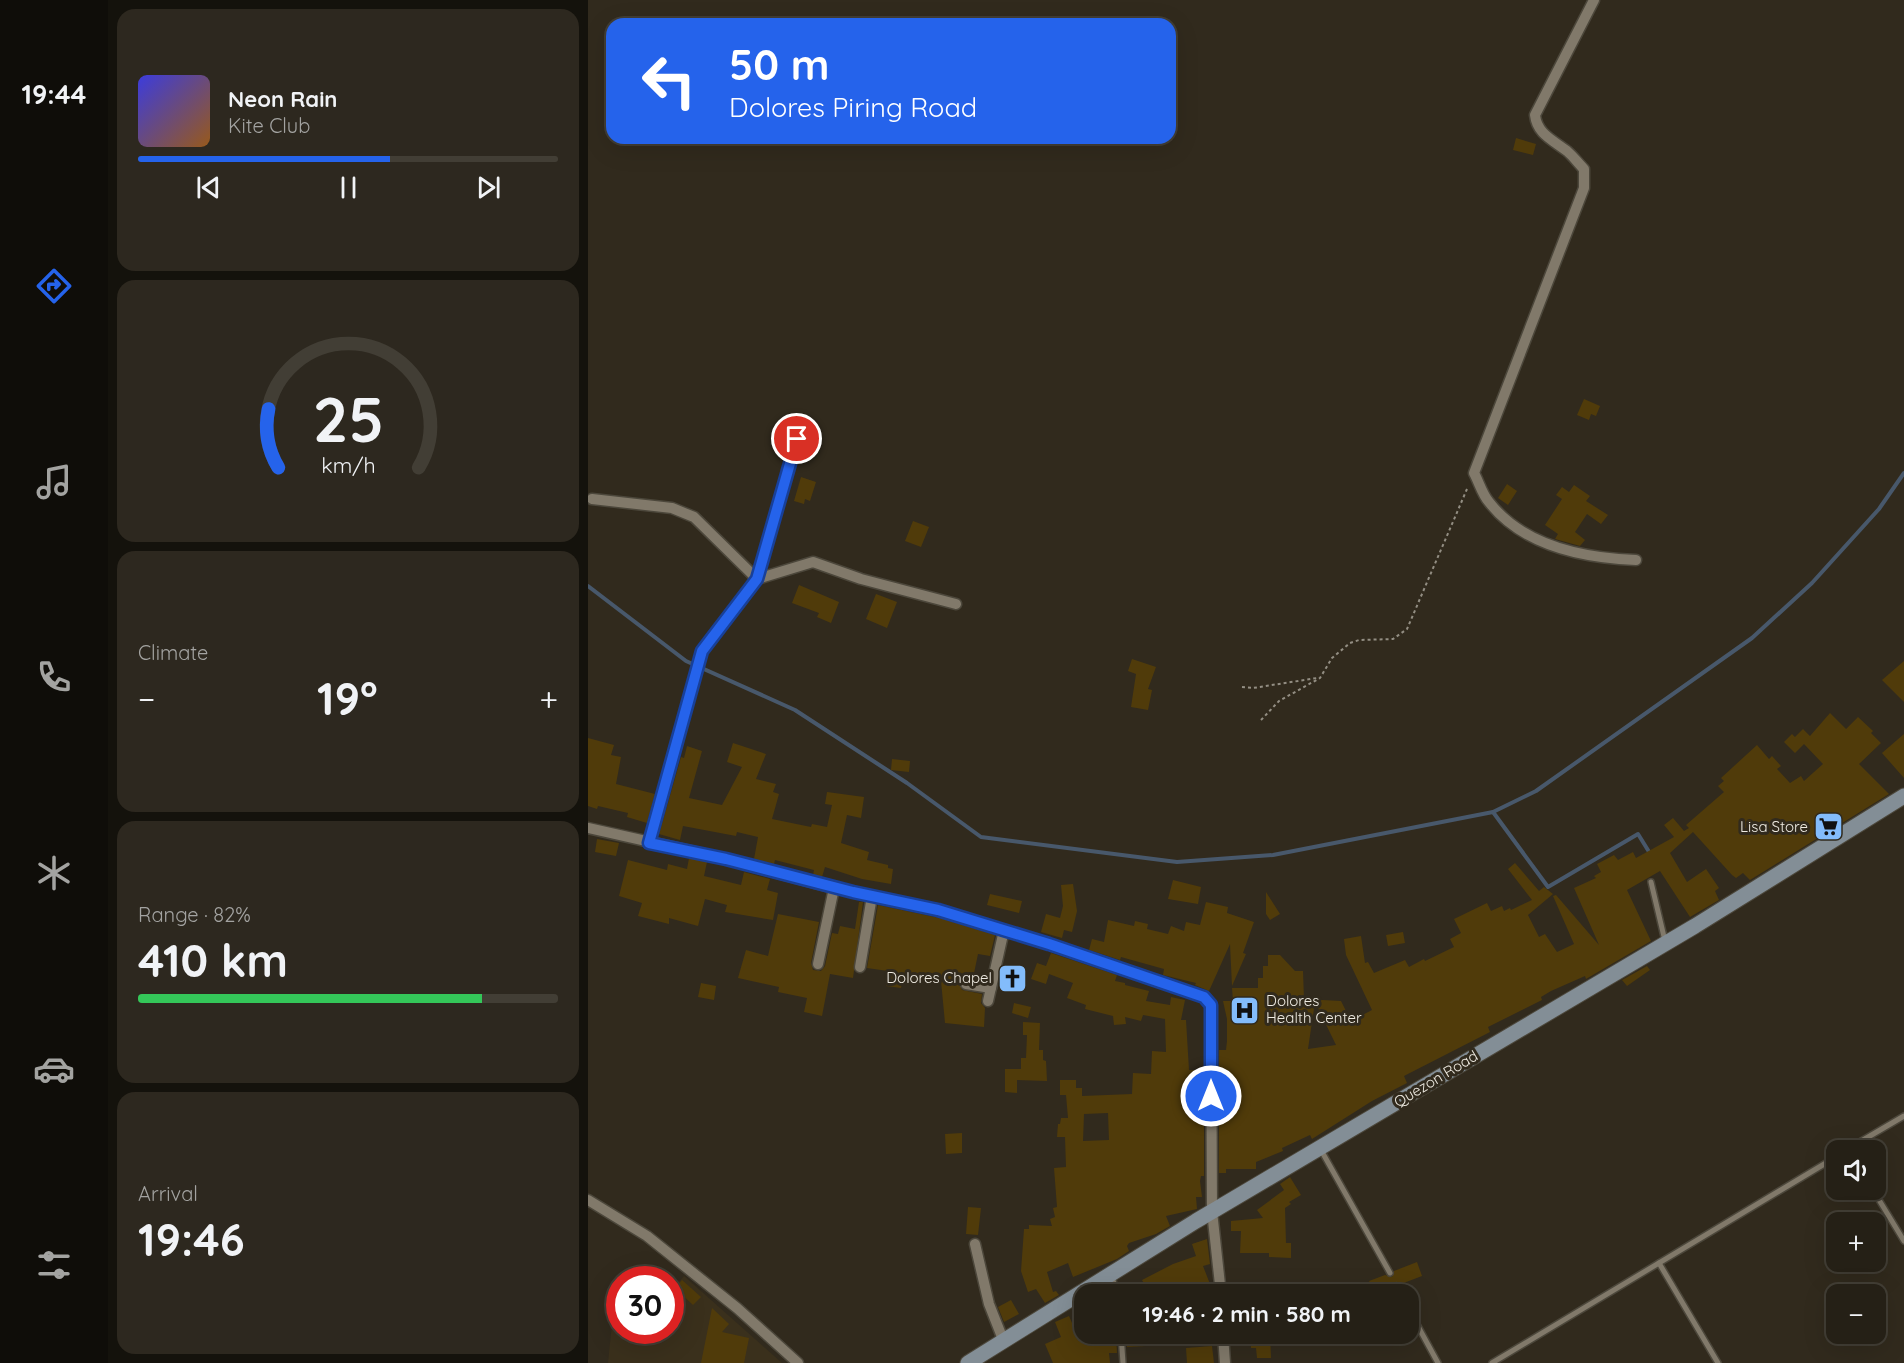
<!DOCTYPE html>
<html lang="en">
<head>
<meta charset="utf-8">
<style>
	:root { --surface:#252016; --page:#2d281f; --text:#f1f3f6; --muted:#a3a3a1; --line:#423e35; --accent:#2563eb }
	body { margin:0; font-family:Quicksand,sans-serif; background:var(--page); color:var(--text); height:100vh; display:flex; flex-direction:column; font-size:22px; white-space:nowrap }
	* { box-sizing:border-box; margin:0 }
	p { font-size:20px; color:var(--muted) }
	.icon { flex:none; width:33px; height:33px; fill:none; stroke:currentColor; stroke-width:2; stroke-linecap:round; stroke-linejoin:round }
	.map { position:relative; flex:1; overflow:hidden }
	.side { display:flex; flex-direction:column; gap:9px; padding:9px; background:#14120c; width:480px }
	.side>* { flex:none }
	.banner { position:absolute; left:18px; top:18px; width:570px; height:126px; border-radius:18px; box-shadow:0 6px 24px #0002,0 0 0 2px var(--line); background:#2563eb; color:#fff; overflow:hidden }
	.tools { position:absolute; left:1238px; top:1140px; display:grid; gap:12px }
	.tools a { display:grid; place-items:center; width:60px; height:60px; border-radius:12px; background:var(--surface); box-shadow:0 6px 24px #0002,0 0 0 2px var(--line); font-size:30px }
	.speed { position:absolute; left:18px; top:1266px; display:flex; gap:12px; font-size:30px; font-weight:700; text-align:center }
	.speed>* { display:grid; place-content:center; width:78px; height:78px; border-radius:50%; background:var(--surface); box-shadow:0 6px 24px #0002,0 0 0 2px var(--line); line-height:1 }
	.speed .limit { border:9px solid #d22; background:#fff; color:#111 }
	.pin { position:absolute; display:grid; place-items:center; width:51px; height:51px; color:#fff; margin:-26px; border:3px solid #fff; border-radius:50%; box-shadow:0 2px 6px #0007 }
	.me { position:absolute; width:66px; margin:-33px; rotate:0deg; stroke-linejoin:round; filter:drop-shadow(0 0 4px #0008) }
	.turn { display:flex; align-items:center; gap:21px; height:126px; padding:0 24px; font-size:27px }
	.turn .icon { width:78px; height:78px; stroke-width:2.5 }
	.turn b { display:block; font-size:42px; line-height:51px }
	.big { font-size:45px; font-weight:800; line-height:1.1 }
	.side .card { flex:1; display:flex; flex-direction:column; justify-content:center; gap:9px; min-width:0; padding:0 21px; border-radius:18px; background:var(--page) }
	.side .dial { align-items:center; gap:0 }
	.dial svg { height:156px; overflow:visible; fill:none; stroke:var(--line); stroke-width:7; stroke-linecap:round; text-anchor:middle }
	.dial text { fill:var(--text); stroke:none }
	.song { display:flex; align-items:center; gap:18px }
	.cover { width:72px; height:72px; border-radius:9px; background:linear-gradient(135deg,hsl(240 70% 55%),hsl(30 70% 35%)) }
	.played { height:6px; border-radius:3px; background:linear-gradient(90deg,var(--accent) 60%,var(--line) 60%) }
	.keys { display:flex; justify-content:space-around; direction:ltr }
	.heat { display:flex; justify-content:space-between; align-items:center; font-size:33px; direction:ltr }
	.charge { height:9px; border-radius:4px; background:linear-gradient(90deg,#34c759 82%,var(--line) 0) }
	.trip { position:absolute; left:486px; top:1284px; width:345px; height:60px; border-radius:18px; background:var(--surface); box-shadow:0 6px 24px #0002,0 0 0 2px var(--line); font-weight:800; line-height:60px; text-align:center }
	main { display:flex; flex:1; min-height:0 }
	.tabs { display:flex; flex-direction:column; width:108px; justify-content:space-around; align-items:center; background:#0f0d09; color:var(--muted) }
	.tabs .icon { width:42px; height:42px }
	.tabs .selected { color:var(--accent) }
	.tabs b { font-size:27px; color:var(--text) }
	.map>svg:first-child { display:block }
</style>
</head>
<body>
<main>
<nav class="tabs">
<b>19:44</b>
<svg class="icon selected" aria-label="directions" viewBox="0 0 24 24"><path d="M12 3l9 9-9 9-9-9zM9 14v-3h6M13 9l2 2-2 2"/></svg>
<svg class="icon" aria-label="music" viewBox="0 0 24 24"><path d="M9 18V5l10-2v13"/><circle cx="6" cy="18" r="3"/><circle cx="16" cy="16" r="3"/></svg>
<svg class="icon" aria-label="phone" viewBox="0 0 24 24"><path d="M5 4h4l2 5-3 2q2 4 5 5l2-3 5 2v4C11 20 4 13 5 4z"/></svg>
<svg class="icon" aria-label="climate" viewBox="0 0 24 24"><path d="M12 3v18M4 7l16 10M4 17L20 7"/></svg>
<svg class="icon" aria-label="car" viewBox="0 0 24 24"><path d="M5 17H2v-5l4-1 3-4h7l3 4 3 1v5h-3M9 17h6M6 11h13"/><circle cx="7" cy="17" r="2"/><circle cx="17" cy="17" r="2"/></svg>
<svg class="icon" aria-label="filters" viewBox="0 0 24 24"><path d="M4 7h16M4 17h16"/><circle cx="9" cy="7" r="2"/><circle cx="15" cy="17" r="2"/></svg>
</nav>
<section class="side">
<div class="card">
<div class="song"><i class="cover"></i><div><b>Neon Rain</b><p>Kite Club</p></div></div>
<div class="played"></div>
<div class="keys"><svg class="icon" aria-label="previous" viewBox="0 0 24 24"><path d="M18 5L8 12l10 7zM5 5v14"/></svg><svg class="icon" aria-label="pause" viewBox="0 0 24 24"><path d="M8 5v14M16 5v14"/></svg><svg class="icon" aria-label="next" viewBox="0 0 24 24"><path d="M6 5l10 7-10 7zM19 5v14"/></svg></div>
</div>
<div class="card dial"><svg viewBox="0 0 100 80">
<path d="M14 69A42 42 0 1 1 86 69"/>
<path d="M14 69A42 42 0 0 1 9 39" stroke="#2563eb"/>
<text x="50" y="56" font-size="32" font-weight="700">25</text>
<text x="50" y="72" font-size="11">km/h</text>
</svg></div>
<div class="card"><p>Climate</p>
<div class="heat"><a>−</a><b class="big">19°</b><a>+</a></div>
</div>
<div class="card"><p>Range · 82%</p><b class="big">410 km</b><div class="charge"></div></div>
<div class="card"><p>Arrival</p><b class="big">19:46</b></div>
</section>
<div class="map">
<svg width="1316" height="1363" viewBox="0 0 1316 1363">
	<rect width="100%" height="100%" fill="#312a1d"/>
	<polygon fill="#3a301c" points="96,1276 194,1363 20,1363 27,1294 31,1293 32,1330 82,1330 83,1291"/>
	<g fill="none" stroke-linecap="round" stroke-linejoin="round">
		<g stroke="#48586b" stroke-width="4">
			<polyline points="0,586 98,661 207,710 319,783 393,837 589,862 685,855 905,812 948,791 1164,638 1224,583 1291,509 1316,473"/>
			<polyline points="905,812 960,887 1050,834 1063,855"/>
		</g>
	</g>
	<g fill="#503b0a" fill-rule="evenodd">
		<polygon points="928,138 948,144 945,155 925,150"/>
		<polygon points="996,399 1012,406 1008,416 1003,414 1001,420 989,415"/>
		<polygon points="213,477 228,482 222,501 217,499 216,504 206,501"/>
		<polygon points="919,484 929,491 920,505 910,498"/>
		<polygon points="986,485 1002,496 998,501 1020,515 1013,524 999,514 987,532 997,540 992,546 967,539 970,534 957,525 974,499 968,495 974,487 981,492"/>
		<polygon points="325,521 341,527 333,547 317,541"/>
		<polygon points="211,585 251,602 243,623 229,617 231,613 204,603"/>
		<polygon points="288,594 309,602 299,628 278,619"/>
		<polygon points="544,659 568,667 560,689 564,690 560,710 543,707 548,674 540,671"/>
		<polygon points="1316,661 1316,702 1294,680"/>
		<path d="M1242,713l16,16 12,-12 15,14 -2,2 10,10 -22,21 30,30 -139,86 -7,-7 -7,5 -4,-3 -39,-43 -23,21 17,29 19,-13 13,19 -4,3 4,9 -29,17 -30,-46 -33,19 24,51 -65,38 -1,-3 -34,15 -10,6 1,3 -54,27 2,5 -86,44 3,7 -35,18 -60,38 -2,-4 -28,13 1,3 -27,11v7h-30v4h-7v-123h7l1,-9v-22l-4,-18h10l-1,-13h26v-10h5v-12h5v-11h12l15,16h8l1,28 37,2 10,20 21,-11 -26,-55 -2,-16 17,-3 4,27 3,-1 6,11 31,-13 4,7 15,-8 1,2 29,-14 -4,-8 11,-6 -7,-14 33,-16 4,8 11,-5 2,5 6,-3 1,2 21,-10 -24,-31 7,-6 24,28 5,-4 9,7 -25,21 11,22 6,-3 12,18 17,-8 -21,-48 3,-1 43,50 -25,-57 22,-10 -2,-2 7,-4 -4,-8 17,-9 4,5 15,-8 3,6 38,-21 -10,-12 9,-7 11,13 5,-3 -3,-3 38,-33 -6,-6 6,-5 -3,-3 36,-33 12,14 3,-3 9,10 -4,3 13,14 11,-7 3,5 19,-17 -19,-20 -9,9 -11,-11 8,-8 3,3 8,-8 7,7zM727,1002l21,43 -28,4z"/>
		<polygon points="1316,734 1316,778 1294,753"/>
		<polygon points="0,738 26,745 23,755 33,757 28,784 67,794 59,823 39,817 40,813 10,806 9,809 0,806"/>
		<polygon points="145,743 178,754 168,779 188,784 185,792 191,794 184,819 223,827 224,824 239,827 244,805 237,804 239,792 276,797 273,818 259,815 253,843 281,852 279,860 300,865 300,868 305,869 303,884 274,879 237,867 234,877 225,875 226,870 187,860 186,864 166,859 170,837 149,832 148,836 95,826 92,840 71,834 93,757 96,758 99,746 114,751 101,798 134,805 154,767 139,762"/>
		<polygon points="304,759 322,761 321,772 303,770"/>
		<polygon points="9,839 31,843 28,856 7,852"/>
		<polygon points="101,858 119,862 116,876 153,885 156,872 182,879 179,890 190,893 185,920 137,912 139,905 117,899 110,926 81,918 81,924 50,916 54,903 31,896 40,860 79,870 80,864 99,869"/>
		<polygon points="585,880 613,887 610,904 580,899"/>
		<polygon points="485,884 489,911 484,932 476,930 474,938 453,932 458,914 472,918 475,906 473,885"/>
		<polygon points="678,892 692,914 682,920 678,914"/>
		<polygon points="402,894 434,901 431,913 399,905"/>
		<polygon points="271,902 275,902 265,978 242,974 234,1016 216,1012 219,998 190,992 191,987 150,978 158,950 180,956 190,914 231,922 223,963 225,970 233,971 237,966 244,933 250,934 252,926 267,929"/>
		<polygon points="618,902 640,907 639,913 666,922 655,953 658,954 644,986 642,944 621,991 607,985 608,983 575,975 576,969 533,957 532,960 501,950 504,939 516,942 520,920 546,926 547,921 560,924 559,929 580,934 583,926 596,931 598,922 612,925"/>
		<polygon points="290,905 352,918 407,935 402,956 390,954 385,978 375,977 371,983 374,990 394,994 393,1003 397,1008 396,1027 357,1023 353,981 329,977 328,985 314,983 313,988 298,986 300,971 279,968"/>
		<polygon points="815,932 817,943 800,946 798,935"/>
		<path d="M463,953l66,22 -2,6 10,2v2l24,6 -3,10 24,4 1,-8 14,3 -4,20h5l3,50h15v106h-3l-1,5 2,16h-6l1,12 -31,7 4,10 -14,8 -27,9 -2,3 2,5 -12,8 -44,18 -5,-14 -21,9 6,20 3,-1 3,4 -14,8 -9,-14 -8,3 -7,-21 3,-42h5v-4l23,1 -2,-7 5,-2 -2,-9 4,-1 -3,-39 12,-1 -1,-30h-8l1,-13h2l1,-6h7l-2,-23h-6v-15h16v8h6v8l50,-2 1,-21 18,1 1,-23 14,1 -1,-33 -22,-4 -2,6 -16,-4 1,7 -12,1 -1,-9 -28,-7 1,-4 -19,-7 6,-15 -24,-9 -3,10 -15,-5 6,-16 9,3zM520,1113l1,27 -26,1 1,-27z"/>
		<polygon points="1059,966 1062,970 1039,986 1034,980"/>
		<polygon points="113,983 128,986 126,1000 110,997"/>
		<polygon points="426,1003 443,1007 440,1018 424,1013"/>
		<polygon points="435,1022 452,1023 451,1050 455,1050 455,1060 458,1061 459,1081 429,1080 429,1093 417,1092 417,1069 433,1069 433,1058 438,1058 439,1035 435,1035"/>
		<polygon points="374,1133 374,1153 358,1154 357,1134"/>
		<polygon points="702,1177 713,1195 701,1202 703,1204 697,1208 698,1243 703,1243 703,1258 681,1257 681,1253 652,1253 653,1231 643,1231 643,1221 675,1218 669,1210 696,1190 692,1184"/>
		<polygon points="380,1207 393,1208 390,1235 378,1234"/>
		<polygon points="619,1239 622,1264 615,1266 622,1284 591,1294 562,1294 554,1280 585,1264 608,1256 604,1244"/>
		<polygon points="829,1262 834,1276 813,1284 806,1282 803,1288 787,1294 781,1281 797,1275 804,1277 806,1271"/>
		<polygon points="94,1280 113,1297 105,1305 87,1288"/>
		<rect x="700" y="1284" width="16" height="10"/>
		<polygon points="423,1300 431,1314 416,1322 410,1307"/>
		<polygon points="124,1308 141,1324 134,1332 161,1338 156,1363 113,1363"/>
		<polygon points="481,1316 484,1323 496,1322 496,1334 528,1334 529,1353 521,1353 522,1363 465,1363 457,1344 473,1337 467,1322"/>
		<polygon points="538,1334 557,1334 558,1346 539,1347"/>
		<polygon points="662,1334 682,1334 683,1358 669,1358 668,1348 663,1348"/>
		<polygon points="624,1346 626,1363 599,1363 598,1348"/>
	</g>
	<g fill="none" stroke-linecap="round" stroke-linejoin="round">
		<defs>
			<g id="lane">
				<polyline points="1063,882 1077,941"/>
				<polyline points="733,1150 802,1273"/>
				<polyline points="1258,1150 1316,1116"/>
				<polyline points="1285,1190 1316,1241"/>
				<polyline points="1071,1263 1130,1363"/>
				<polyline points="524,1275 528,1294"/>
				<polyline points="808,1286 813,1294"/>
				<polyline points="820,1308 850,1363"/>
				<polyline points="533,1334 535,1363"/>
				<polyline points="904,1363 1248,1157"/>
			</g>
			<g id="street">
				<path d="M1006,0l-59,115c2,19 18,25 32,36 6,5 11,12 17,18v19l-110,285c5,9 8,21 15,29 34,44 94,56 147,58"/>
				<polyline points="4,499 84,508 106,517 169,579 225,562 273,579 368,604"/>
				<polyline points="0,828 138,859 246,888 350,910 461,944 616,997 623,1005 624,1211 633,1294"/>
				<polyline points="61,843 114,651 169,579 209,439"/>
				<polyline points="230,964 246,888"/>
				<polyline points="272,967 284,896"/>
				<polyline points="378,984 403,988"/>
				<polyline points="400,1001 416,930"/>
				<polyline points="0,1200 59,1236 149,1308 210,1363"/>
				<polyline points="387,1244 401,1304 416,1342"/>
				<polyline points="635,1334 637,1363"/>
			</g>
			<polyline id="secondary" points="380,1363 608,1221 1107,926 1316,796"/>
		</defs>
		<use href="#lane" stroke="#4c473b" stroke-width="8"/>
		<use href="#street" stroke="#4c473b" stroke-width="13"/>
		<use href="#secondary" stroke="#4c473b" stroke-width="17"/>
		<g stroke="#938e83" stroke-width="2" stroke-dasharray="3 3" stroke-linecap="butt">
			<polyline points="654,687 665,688 729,678"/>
			<polyline points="673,720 691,701 732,678 744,658 762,643 771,640 805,639 819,629 879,489"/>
		</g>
		<use href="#lane" stroke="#81796a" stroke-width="5"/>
		<use href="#street" stroke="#81796a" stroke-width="10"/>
		<use href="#secondary" stroke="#838e96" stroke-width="15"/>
	</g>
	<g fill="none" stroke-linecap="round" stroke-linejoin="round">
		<defs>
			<polyline id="route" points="209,439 169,579 114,651 61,843 138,859 265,892 350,910 461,944 616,997 623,1005 623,1096"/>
		</defs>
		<use href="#route" stroke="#184099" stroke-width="15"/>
		<use href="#route" stroke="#2563eb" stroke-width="10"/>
	</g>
	<defs>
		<symbol id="supermarket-square" viewBox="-11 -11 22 22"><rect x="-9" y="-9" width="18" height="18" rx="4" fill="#83bcfb" stroke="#312a1d"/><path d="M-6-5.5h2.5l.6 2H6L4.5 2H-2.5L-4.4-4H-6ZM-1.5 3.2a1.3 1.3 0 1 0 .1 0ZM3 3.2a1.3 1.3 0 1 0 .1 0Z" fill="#111"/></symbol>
		<symbol id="church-square" viewBox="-11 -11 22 22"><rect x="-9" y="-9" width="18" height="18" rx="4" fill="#83bcfb" stroke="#312a1d"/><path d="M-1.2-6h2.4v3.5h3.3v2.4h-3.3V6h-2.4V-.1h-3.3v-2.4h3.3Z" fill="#111"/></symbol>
		<symbol id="hospital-square" viewBox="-11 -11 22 22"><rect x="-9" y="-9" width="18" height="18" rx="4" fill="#83bcfb" stroke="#312a1d"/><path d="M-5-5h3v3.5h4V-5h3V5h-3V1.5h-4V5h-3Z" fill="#111"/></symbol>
	</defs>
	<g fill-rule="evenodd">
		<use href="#supermarket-square" x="1224" y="810" width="33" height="33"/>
		<use href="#church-square" x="408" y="962" width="33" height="33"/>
		<use href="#hospital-square" x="640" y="994" width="33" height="33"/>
	</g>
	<g text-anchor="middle" stroke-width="6" stroke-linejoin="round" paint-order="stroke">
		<g font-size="15" fill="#efebe2" stroke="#312a1d" text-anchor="end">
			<text x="1220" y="832">Lisa Store</text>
			<text x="404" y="983">Dolores Chapel</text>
			<text x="678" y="1006" text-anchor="start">Dolores<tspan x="678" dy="17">Health Center</tspan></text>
		</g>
		<g font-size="15" fill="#efebe2" stroke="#312a1d">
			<text transform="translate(848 1079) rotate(-31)" y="5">Quezon Road</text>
		</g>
	</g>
</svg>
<div class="tools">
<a><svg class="icon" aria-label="sound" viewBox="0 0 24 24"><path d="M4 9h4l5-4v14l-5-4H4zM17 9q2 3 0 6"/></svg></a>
<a>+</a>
<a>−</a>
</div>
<div class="speed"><div class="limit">30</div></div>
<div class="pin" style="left:209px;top:439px;background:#d93025"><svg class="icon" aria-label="arrive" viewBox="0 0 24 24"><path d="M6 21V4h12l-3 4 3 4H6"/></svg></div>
<svg class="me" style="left:623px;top:1096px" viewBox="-20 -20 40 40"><circle r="17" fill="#2563eb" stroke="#fff" stroke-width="3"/><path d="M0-11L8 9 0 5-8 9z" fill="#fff"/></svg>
<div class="trip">19:46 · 2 min · 580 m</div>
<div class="banner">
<div class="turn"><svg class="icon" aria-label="left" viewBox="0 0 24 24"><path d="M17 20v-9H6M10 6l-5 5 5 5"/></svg><div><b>50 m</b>Dolores Piring Road</div></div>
</div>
</div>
</main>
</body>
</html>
